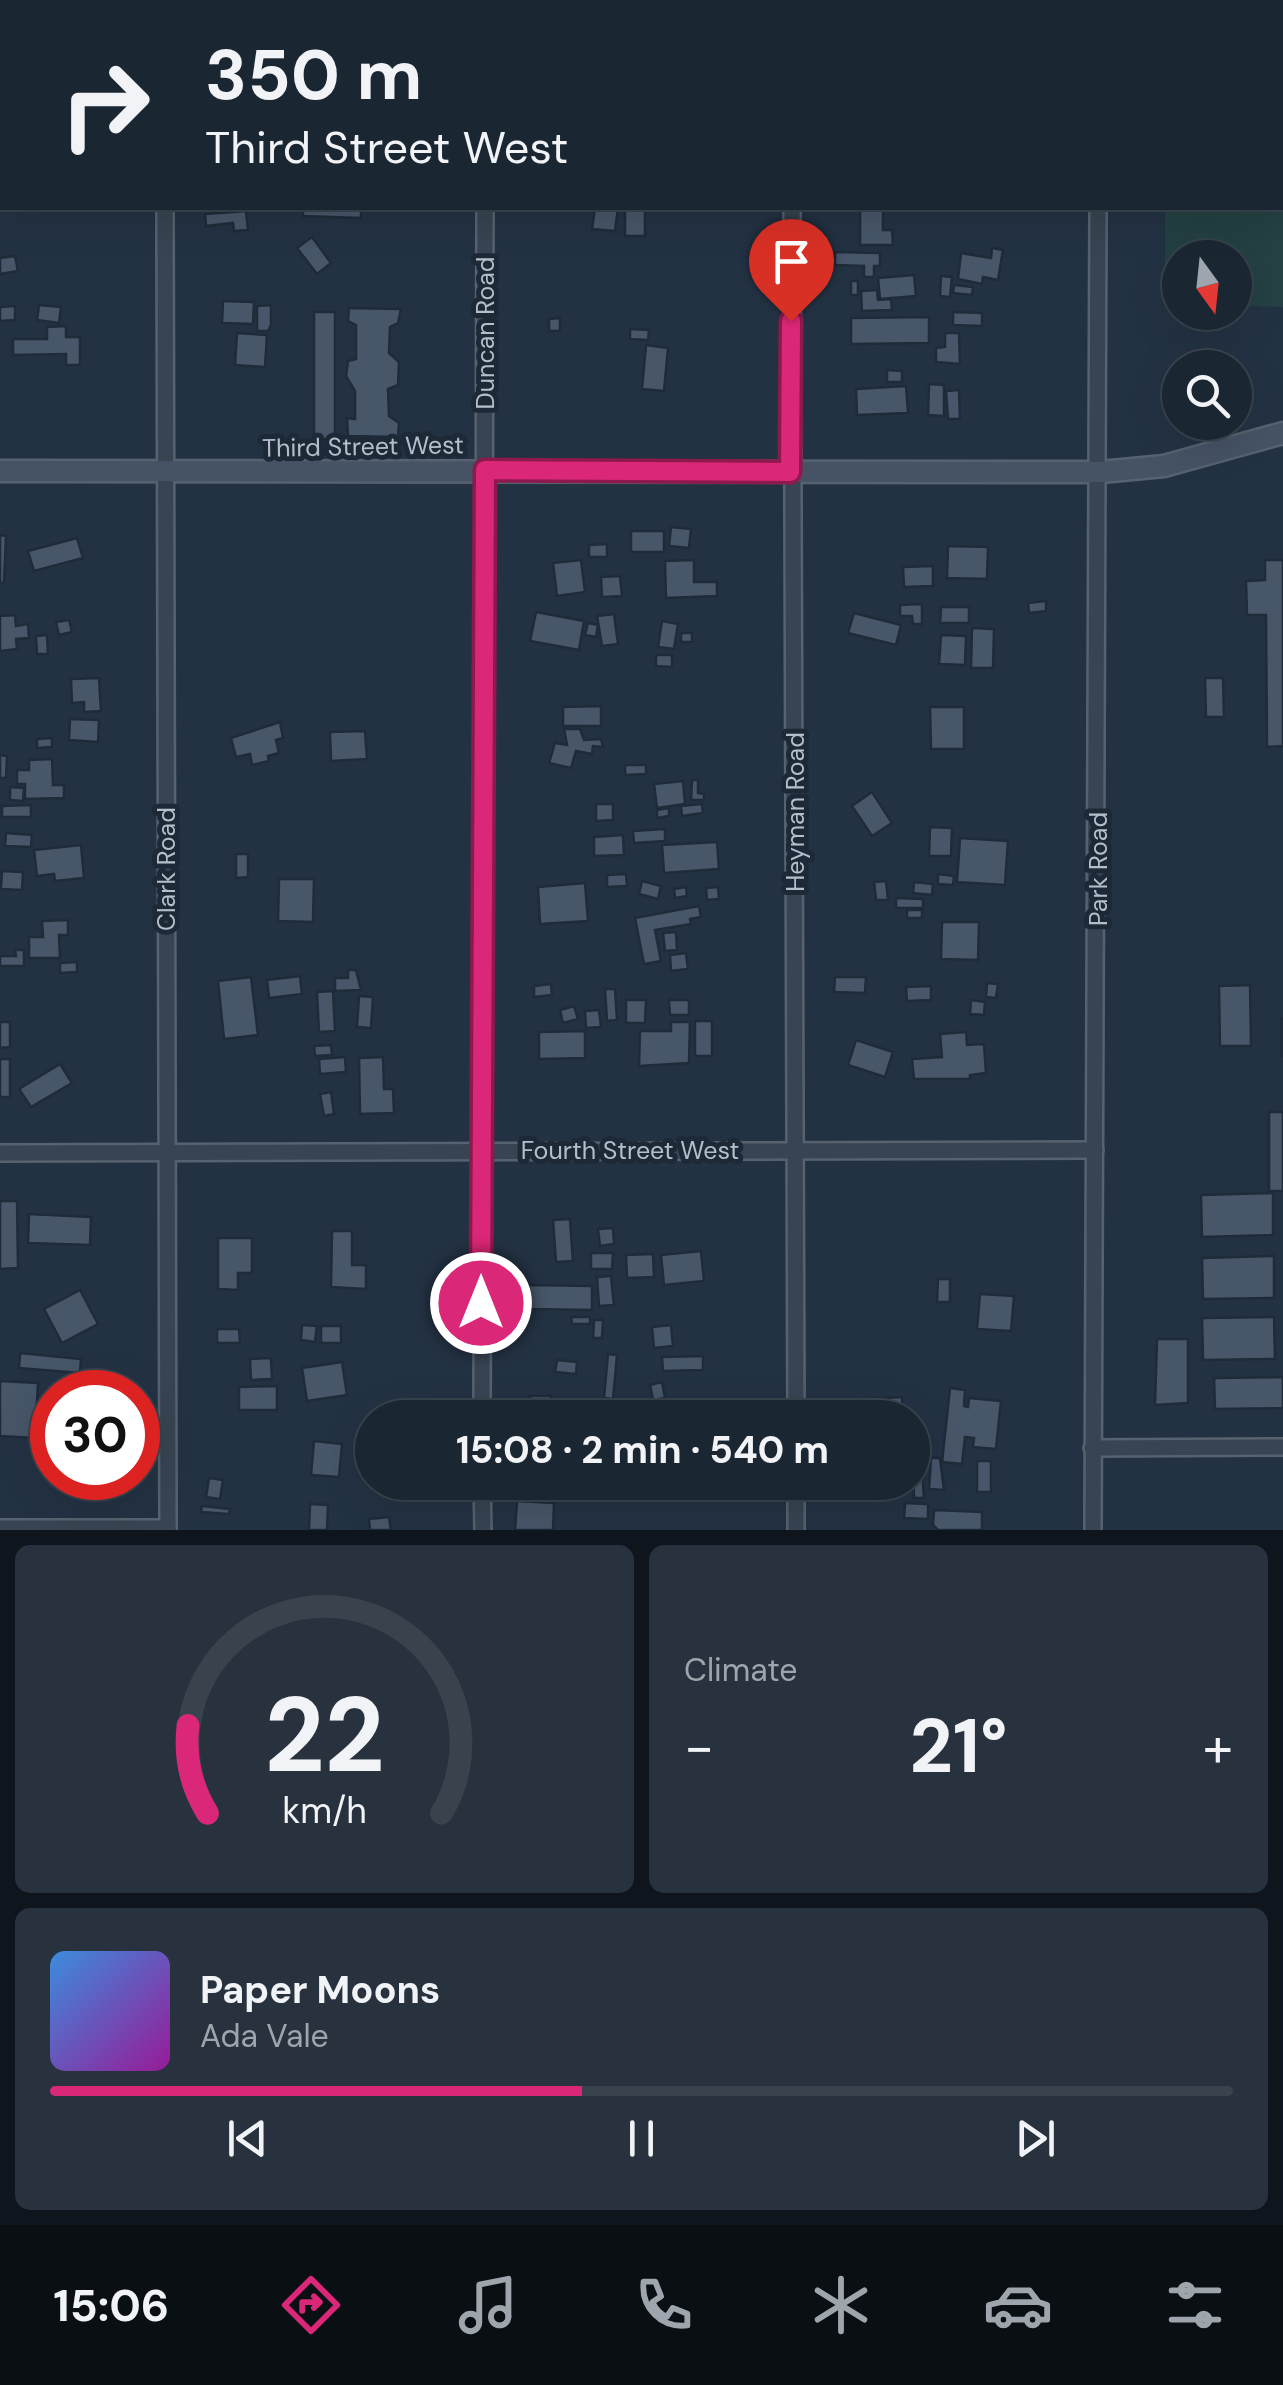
<!DOCTYPE html>
<html lang="en">
<head>
<meta charset="utf-8">
<style>
	:root { --surface:#1a2632; --page:#27323e; --text:#f1f3f6; --muted:#9fa5ac; --line:#38434d; --accent:#db2777 }
	body { margin:0; font-family:"DM Sans",sans-serif; background:var(--page); color:var(--text); height:100vh; display:flex; flex-direction:column; font-size:38px; white-space:nowrap }
	* { box-sizing:border-box; margin:0 }
	p { font-size:32px; color:var(--muted) }
	.icon { flex:none; width:55px; height:55px; fill:none; stroke:currentColor; stroke-width:2; stroke-linecap:round; stroke-linejoin:round }
	.map { position:relative; height:1530px; overflow:hidden }
	.drawer { display:flex; flex-direction:column; gap:15px; padding:15px; background:#0e151c; flex:1 }
	.drawer>* { flex:none }
	.guide { position:absolute; left:0px; top:0px; width:1285px; height:210px; box-shadow:0 10px 40px #0002,0 0 0 2px var(--line); background:#1a2632; color:var(--text); overflow:hidden }
	.needle { width:65px; rotate:165deg }
	.buttons { position:absolute; left:1162px; top:240px; display:grid; gap:20px }
	.buttons a { display:grid; place-items:center; width:90px; height:90px; border-radius:50%; background:var(--surface); box-shadow:0 10px 40px #0002,0 0 0 2px var(--line); font-size:50px }
	.speed { position:absolute; left:30px; top:1370px; display:flex; gap:20px; font-size:50px; font-weight:700; text-align:center }
	.speed>* { display:grid; place-content:center; width:130px; height:130px; border-radius:50%; background:var(--surface); box-shadow:0 10px 40px #0002,0 0 0 2px var(--line); line-height:1 }
	.speed .limit { border:15px solid #d22; background:#fff; color:#111 }
	.pin { position:absolute; display:grid; place-items:center; width:85px; height:85px; color:#fff; margin:-102px -42px; border-radius:50% 50% 50% 0; rotate:-45deg; box-shadow:0 0 10px #0007 }
	.pin .icon { rotate:45deg }
	.me { position:absolute; width:110px; margin:-55px; rotate:0deg; stroke-linejoin:round; filter:drop-shadow(0 0 8px #0008) }
	.turn { display:flex; align-items:center; gap:35px; height:210px; padding:0 40px; font-size:45px }
	.turn .icon { width:130px; height:130px; stroke-width:2.5 }
	.turn b { display:block; font-size:70px; line-height:85px }
	.big { font-size:75px; font-weight:700; line-height:1.1 }
	.drawer .tile { flex:1; display:flex; flex-direction:column; justify-content:center; gap:15px; min-width:0; padding:0 35px; border-radius:15px; background:var(--page) }
	.drawer .dial { align-items:center; gap:0 }
	.dial svg { height:260px; overflow:visible; fill:none; stroke:var(--line); stroke-width:7; stroke-linecap:round; text-anchor:middle }
	.dial text { fill:var(--text); stroke:none }
	.song { display:flex; align-items:center; gap:30px }
	.cover { width:120px; height:120px; border-radius:15px; background:linear-gradient(135deg,hsl(210 70% 55%),hsl(300 70% 35%)) }
	.played { height:10px; border-radius:5px; background:linear-gradient(90deg,var(--accent) 45%,var(--line) 45%) }
	.keys { display:flex; justify-content:space-around; direction:ltr }
	.heat { display:flex; justify-content:space-between; align-items:center; font-size:55px; direction:ltr }
	.drawer .tiles { flex:1; display:grid; gap:15px; grid-template-columns:1fr 1fr }
	.tile:last-child { grid-column:span 2 }
	.trip { position:absolute; left:355px; top:1400px; width:575px; height:100px; border-radius:50px; background:var(--surface); box-shadow:0 10px 40px #0002,0 0 0 2px var(--line); font-weight:700; line-height:100px; text-align:center }
	.dock { display:flex; height:160px; justify-content:space-around; align-items:center; background:#0a0f14; color:var(--muted) }
	.dock .icon { width:70px; height:70px }
	.dock .current { color:var(--accent) }
	.dock b { font-size:45px; color:var(--text) }
	.map>svg:first-child { display:block }
</style>
</head>
<body>
<div class="map">
<svg width="1283" height="1530" viewBox="0 0 1283 1530">
	<rect width="100%" height="100%" fill="#233243"/>
	<polygon fill="#254143" points="1163,0 1283,0 1283,307 1235,306 1235,258 1180,258 1180,305 1165,305 1165,208 1282,208 1282,2"/>
	<g fill="#475669" stroke="#1f2b39" stroke-width="2.5">
		<polygon points="303,208 361,208 361,218 303,216"/>
		<polygon points="595,208 618,208 615,231 592,229"/>
		<rect x="625" y="208" width="20" height="28"/>
		<polygon points="860,208 895,208 883,209 883,230 892,230 893,245 860,245"/>
		<polygon points="246,211 248,230 234,231 233,223 206,226 205,214"/>
		<polygon points="312,237 331,263 317,274 297,248"/>
		<polygon points="992,248 1003,250 998,280 983,277 982,284 958,279 961,253 991,258"/>
		<polygon points="835,252 880,253 880,266 874,266 874,277 864,277 864,266 835,265"/>
		<polygon points="15,256 18,271 0,274 0,258"/>
		<polygon points="914,275 916,296 880,299 878,278"/>
		<polygon points="941,276 952,277 950,297 940,296"/>
		<rect x="851" y="281" width="7" height="14"/>
		<polygon points="954,285 973,287 972,295 953,293"/>
		<polygon points="877,290 878,300 891,299 892,310 862,311 861,291"/>
		<polygon points="223,301 254,302 253,324 222,323"/>
		<polygon points="39,305 61,307 59,323 37,320"/>
		<polygon points="271,305 271,325 268,331 257,331 257,306"/>
		<polygon points="15,306 15,320 0,321 0,307"/>
		<polygon points="349,308 401,309 398,323 390,327 389,353 399,362 398,385 388,389 389,416 399,423 398,437 348,436 347,418 355,419 355,391 346,376 348,361 356,359 356,325 348,321"/>
		<rect x="314" y="312" width="21" height="127"/>
		<polygon points="953,312 982,313 982,326 953,325"/>
		<polygon points="929,317 929,343 851,344 851,318"/>
		<polygon points="560,318 560,331 549,331 549,319"/>
		<polygon points="66,326 66,337 80,337 80,365 66,365 66,354 13,355 13,339 47,339 47,327"/>
		<polygon points="630,329 649,330 648,340 630,339"/>
		<polygon points="237,333 267,335 265,367 235,365"/>
		<polygon points="945,333 959,333 960,364 936,362 936,348 945,347"/>
		<polygon points="646,345 668,348 664,391 642,389"/>
		<polygon points="887,370 902,371 902,382 887,382"/>
		<polygon points="929,384 944,385 944,416 928,415"/>
		<polygon points="906,386 908,413 857,415 856,389"/>
		<polygon points="959,390 960,419 948,419 946,391"/>
		<polygon points="671,527 691,529 689,548 669,546"/>
		<rect x="631" y="531" width="33" height="21"/>
		<polygon points="0,535 6,536 4,583 0,583"/>
		<polygon points="77,538 83,558 34,571 28,551"/>
		<polygon points="607,544 607,557 589,557 589,545"/>
		<polygon points="948,546 988,547 987,579 947,578"/>
		<polygon points="581,560 585,592 557,596 553,563"/>
		<polygon points="694,560 694,582 717,582 717,596 666,598 665,561"/>
		<polygon points="1265,560 1283,560 1283,746 1267,747 1266,615 1247,615 1246,581 1265,580"/>
		<polygon points="933,566 933,586 904,587 903,567"/>
		<polygon points="620,576 622,596 602,597 601,577"/>
		<polygon points="1046,601 1046,611 1029,613 1028,603"/>
		<polygon points="922,604 922,624 913,624 912,616 900,616 900,605"/>
		<polygon points="941,607 969,607 969,623 940,623"/>
		<polygon points="536,612 584,621 579,650 530,641"/>
		<polygon points="854,613 901,625 896,645 848,633"/>
		<polygon points="614,614 618,644 602,646 597,616"/>
		<polygon points="15,615 16,626 28,624 29,638 16,639 17,649 0,651 0,616"/>
		<polygon points="69,620 72,632 59,635 56,622"/>
		<polygon points="662,621 678,624 674,649 658,647"/>
		<polygon points="588,623 598,625 596,637 585,635"/>
		<polygon points="972,628 994,629 993,668 971,668"/>
		<rect x="681" y="633" width="11" height="9"/>
		<polygon points="47,635 48,654 37,654 36,636"/>
		<polygon points="941,635 966,636 965,665 939,664"/>
		<polygon points="656,655 672,655 672,667 656,666"/>
		<polygon points="99,678 101,711 84,712 84,702 72,703 71,679"/>
		<polygon points="1205,678 1223,678 1224,717 1206,717"/>
		<polygon points="601,706 601,726 563,726 563,707"/>
		<polygon points="930,707 964,707 964,749 931,749"/>
		<polygon points="70,719 99,720 98,742 69,740"/>
		<polygon points="280,722 283,738 276,740 279,753 268,756 269,761 252,765 250,754 236,757 231,738"/>
		<polygon points="564,729 580,729 584,740 601,739 603,747 593,746 592,754 576,751 571,768 549,763 555,743 567,745"/>
		<polygon points="365,731 367,759 331,761 330,732"/>
		<polygon points="52,738 52,747 37,748 37,739"/>
		<polygon points="0,755 7,756 6,778 0,778"/>
		<polygon points="52,759 53,785 64,785 64,798 25,799 25,784 17,784 17,770 29,770 29,760"/>
		<polygon points="625,765 646,765 646,774 625,775"/>
		<polygon points="692,780 698,780 698,793 704,794 704,800 691,800"/>
		<polygon points="683,781 685,804 657,808 654,784"/>
		<polygon points="10,787 24,788 23,801 10,800"/>
		<polygon points="872,792 892,823 872,836 852,806"/>
		<polygon points="596,804 613,804 613,820 596,821"/>
		<polygon points="702,804 703,813 682,816 681,806"/>
		<polygon points="31,805 31,817 2,817 2,806"/>
		<polygon points="669,808 669,816 657,818 657,810"/>
		<polygon points="930,827 952,828 951,856 929,856"/>
		<polygon points="665,829 665,841 634,843 633,831"/>
		<polygon points="6,833 32,835 31,847 5,846"/>
		<polygon points="623,835 624,855 594,856 594,837"/>
		<polygon points="960,838 1008,841 1005,885 957,882"/>
		<polygon points="717,842 719,869 664,873 662,845"/>
		<polygon points="81,845 84,878 55,881 54,874 37,876 34,850"/>
		<polygon points="236,854 248,854 248,877 236,878"/>
		<polygon points="2,871 23,872 22,890 1,889"/>
		<polygon points="626,874 627,886 607,887 607,875"/>
		<polygon points="938,874 954,876 953,885 938,884"/>
		<polygon points="279,879 314,879 313,922 278,921"/>
		<polygon points="642,881 661,886 658,899 639,894"/>
		<polygon points="886,881 888,900 876,900 874,882"/>
		<polygon points="914,882 933,884 932,895 913,893"/>
		<polygon points="585,883 588,921 540,924 538,887"/>
		<polygon points="686,887 687,896 675,898 674,889"/>
		<polygon points="718,887 719,899 707,900 706,888"/>
		<polygon points="896,898 923,899 923,908 896,908"/>
		<polygon points="699,906 701,917 690,919 691,924 655,930 661,961 644,964 635,918"/>
		<rect x="907" y="910" width="15" height="8"/>
		<polygon points="68,920 68,935 59,935 60,958 29,958 29,937 43,937 42,921"/>
		<polygon points="942,922 979,922 978,960 941,959"/>
		<polygon points="676,932 677,950 665,951 663,933"/>
		<polygon points="15,950 24,950 24,966 0,966 0,956 16,956"/>
		<polygon points="686,953 688,969 671,971 670,955"/>
		<polygon points="77,962 77,972 60,973 60,963"/>
		<polygon points="348,970 356,970 361,990 335,991 335,978 348,978"/>
		<polygon points="300,976 302,994 269,998 267,980"/>
		<polygon points="251,977 258,1035 224,1039 218,981"/>
		<polygon points="835,977 866,977 865,993 834,992"/>
		<polygon points="987,983 998,984 996,998 986,997"/>
		<polygon points="551,984 552,995 534,997 534,986"/>
		<polygon points="1250,985 1251,1046 1220,1046 1219,986"/>
		<polygon points="931,986 931,1000 907,1001 906,987"/>
		<polygon points="605,989 615,989 617,1020 607,1021"/>
		<polygon points="333,991 335,1031 319,1032 317,992"/>
		<polygon points="359,996 373,997 371,1028 357,1027"/>
		<polygon points="626,1000 646,1000 645,1023 626,1023"/>
		<polygon points="669,1000 689,1000 689,1015 670,1015"/>
		<polygon points="971,1000 985,1002 984,1015 970,1014"/>
		<polygon points="574,1006 578,1019 563,1023 560,1010"/>
		<polygon points="599,1010 601,1027 586,1028 585,1011"/>
		<rect x="1281" y="1018" width="2" height="38"/>
		<rect x="695" y="1021" width="17" height="35"/>
		<polygon points="0,1022 10,1022 10,1047 0,1048"/>
		<polygon points="671,1022 690,1022 689,1063 639,1066 640,1031 671,1031"/>
		<polygon points="585,1031 585,1058 539,1059 539,1032"/>
		<polygon points="966,1032 967,1045 984,1044 986,1073 970,1075 970,1079 914,1079 912,1059 942,1057 940,1034"/>
		<polygon points="856,1040 893,1052 885,1077 848,1065"/>
		<polygon points="331,1045 332,1055 315,1056 314,1046"/>
		<polygon points="345,1057 346,1072 320,1074 319,1059"/>
		<polygon points="383,1057 384,1089 393,1089 394,1113 360,1114 359,1058"/>
		<rect x="0" y="1059" width="10" height="38"/>
		<polygon points="60,1064 72,1083 31,1107 19,1089"/>
		<polygon points="331,1092 334,1114 324,1116 320,1094"/>
		<rect x="1269" y="1112" width="14" height="79"/>
		<polygon points="1273,1193 1273,1235 1202,1237 1201,1195"/>
		<polygon points="0,1201 17,1201 18,1268 0,1269"/>
		<polygon points="29,1214 91,1217 90,1245 28,1243"/>
		<polygon points="570,1219 573,1261 556,1262 553,1220"/>
		<polygon points="613,1228 614,1244 600,1246 598,1229"/>
		<polygon points="332,1231 352,1231 352,1265 366,1265 366,1289 331,1287"/>
		<polygon points="218,1238 252,1238 252,1273 238,1273 238,1290 218,1289"/>
		<polygon points="701,1251 704,1281 664,1285 661,1255"/>
		<polygon points="591,1253 613,1253 612,1269 591,1269"/>
		<polygon points="653,1254 654,1277 627,1278 626,1255"/>
		<polygon points="1274,1256 1274,1298 1203,1299 1202,1258"/>
		<polygon points="611,1276 614,1305 599,1306 597,1277"/>
		<polygon points="938,1279 950,1279 950,1302 937,1302"/>
		<polygon points="529,1285 592,1286 592,1310 528,1309"/>
		<polygon points="80,1290 98,1324 62,1343 44,1309"/>
		<polygon points="980,1294 1014,1296 1011,1331 977,1329"/>
		<polygon points="571,1317 590,1317 590,1324 572,1324"/>
		<polygon points="1274,1317 1275,1359 1203,1360 1202,1318"/>
		<polygon points="594,1320 603,1320 602,1338 593,1338"/>
		<polygon points="302,1325 317,1326 315,1342 301,1340"/>
		<polygon points="671,1325 673,1346 654,1348 652,1327"/>
		<rect x="321" y="1326" width="20" height="17"/>
		<polygon points="217,1329 239,1329 240,1343 217,1343"/>
		<polygon points="1157,1339 1188,1339 1188,1403 1155,1405"/>
		<polygon points="20,1353 81,1359 80,1373 19,1368"/>
		<polygon points="608,1354 617,1355 613,1399 604,1398"/>
		<polygon points="703,1356 703,1370 663,1371 662,1357"/>
		<polygon points="271,1358 272,1379 251,1380 250,1359"/>
		<polygon points="557,1360 577,1362 576,1374 555,1372"/>
		<polygon points="342,1362 347,1395 307,1401 302,1368"/>
		<polygon points="1283,1377 1283,1408 1215,1409 1214,1378"/>
		<polygon points="0,1381 38,1383 35,1438 0,1436"/>
		<polygon points="662,1382 665,1398 653,1400 650,1385"/>
		<polygon points="277,1386 277,1410 239,1410 239,1387"/>
		<polygon points="56,1388 81,1389 81,1392 56,1392"/>
		<polygon points="950,1388 965,1390 964,1406 968,1407 969,1398 1001,1401 996,1449 973,1447 974,1438 965,1437 962,1464 942,1462"/>
		<polygon points="530,1396 551,1396 550,1405 564,1405 564,1413 531,1418"/>
		<polygon points="902,1397 903,1418 870,1418 869,1399"/>
		<rect x="573" y="1399" width="21" height="19"/>
		<polygon points="619,1405 619,1418 602,1418 602,1406"/>
		<rect x="679" y="1410" width="16" height="8"/>
		<polygon points="314,1441 342,1444 339,1477 311,1475"/>
		<polygon points="931,1458 940,1458 944,1490 929,1489"/>
		<rect x="977" y="1461" width="14" height="31"/>
		<polygon points="913,1469 922,1469 924,1498 914,1498"/>
		<polygon points="209,1478 223,1480 220,1499 206,1497"/>
		<polygon points="517,1501 554,1503 553,1530 515,1530"/>
		<polygon points="905,1503 928,1504 928,1519 904,1518"/>
		<polygon points="310,1504 328,1505 327,1530 309,1530"/>
		<polygon points="202,1506 230,1509 229,1514 201,1512"/>
		<polygon points="934,1510 982,1512 982,1530 938,1530 933,1525"/>
		<polygon points="389,1517 391,1530 370,1530 369,1519"/>
	</g>
	<g fill="none" stroke-linecap="round" stroke-linejoin="round">
		<defs>
			<g id="street">
				<polyline points="164,0 164,2"/>
				<polyline points="485,0 485,2"/>
				<polyline points="1097,0 1097,2"/>
				<polyline points="793,2 793,0"/>
				<polyline points="165,208 168,1530"/>
				<polyline points="792,208 796,1418"/>
				<polyline points="0,1153 1095,1150"/>
				<polyline points="482,1418 485,208"/>
				<polyline points="1092,1448 1283,1447"/>
				<polyline points="482,1482 483,1530"/>
				<polyline points="0,1528 168,1528"/>
				<polyline points="796,1530 796,1482"/>
				<polyline points="1093,1530 1098,208"/>
			</g>
			<polyline id="secondary" points="0,471 1101,472 1164,466 1283,433"/>
		</defs>
		<use href="#street" stroke="#56626f" stroke-width="20"/>
		<use href="#secondary" stroke="#56626f" stroke-width="25"/>
		<use href="#street" stroke="#384452" stroke-width="15"/>
		<use href="#secondary" stroke="#465365" stroke-width="20"/>
	</g>
	<g fill="none" stroke-linecap="round" stroke-linejoin="round">
		<defs>
			<polyline id="route" points="481,1303 485,470 790,472 791,321"/>
		</defs>
		<use href="#route" stroke="#8e194d" stroke-width="25"/>
		<use href="#route" stroke="#db2777" stroke-width="18"/>
	</g>
	<g text-anchor="middle" stroke-width="10" stroke-linejoin="round" paint-order="stroke">
		<g font-size="25" fill="#b5bfcc" stroke="#1d2937">
			<text transform="translate(485 333) rotate(-90)" y="9">Duncan Road</text>
			<text transform="translate(363 446) rotate(-1)" y="9">Third Street West</text>
			<text transform="translate(795 812) rotate(-90)" y="9">Heyman Road</text>
			<text transform="translate(166 869) rotate(-90)" y="9">Clark Road</text>
			<text transform="translate(1098 869) rotate(-90)" y="9">Park Road</text>
			<text x="630" y="1159">Fourth Street West</text>
		</g>
	</g>
</svg>
<div class="buttons">
<a><svg class="needle" viewBox="-14 -14 28 28"><path d="M0-13l5 13h-10z" fill="#e53935"/><path d="M0 13l5-13h-10z" fill="#9fa5ac"/></svg></a>
<a><svg class="icon" aria-label="search" viewBox="0 0 24 24"><circle cx="10" cy="10" r="6"/><path d="M15 15l6 6"/></svg></a>
</div>
<div class="speed"><div class="limit">30</div></div>
<div class="pin" style="left:791px;top:321px;background:#d93025"><svg class="icon" aria-label="arrive" viewBox="0 0 24 24"><path d="M6 21V4h12l-3 4 3 4H6"/></svg></div>
<svg class="me" style="left:481px;top:1303px" viewBox="-20 -20 40 40"><circle r="17" fill="#db2777" stroke="#fff" stroke-width="3"/><path d="M0-11L8 9 0 5-8 9z" fill="#fff"/></svg>
<div class="trip">15:08 · 2 min · 540 m</div>
<div class="guide">
<div class="turn"><svg class="icon" aria-label="right" viewBox="0 0 24 24"><path d="M7 20v-9h11M14 6l5 5-5 5"/></svg><div><b>350 m</b>Third Street West</div></div>
</div>
</div>
<section class="drawer">
<div class="tiles">
<div class="tile dial"><svg viewBox="0 0 100 80">
<path d="M14 69A42 42 0 1 1 86 69"/>
<path d="M14 69A42 42 0 0 1 8 42" stroke="#db2777"/>
<text x="50" y="56" font-size="32" font-weight="700">22</text>
<text x="50" y="72" font-size="11">km/h</text>
</svg></div>
<div class="tile"><p>Climate</p>
<div class="heat"><a>−</a><b class="big">21°</b><a>+</a></div>
</div>
<div class="tile">
<div class="song"><i class="cover"></i><div><b>Paper Moons</b><p>Ada Vale</p></div></div>
<div class="played"></div>
<div class="keys"><svg class="icon" aria-label="previous" viewBox="0 0 24 24"><path d="M18 5L8 12l10 7zM5 5v14"/></svg><svg class="icon" aria-label="pause" viewBox="0 0 24 24"><path d="M8 5v14M16 5v14"/></svg><svg class="icon" aria-label="next" viewBox="0 0 24 24"><path d="M6 5l10 7-10 7zM19 5v14"/></svg></div>
</div>
</div>
</section>
<nav class="dock">
<b>15:06</b>
<svg class="icon current" aria-label="directions" viewBox="0 0 24 24"><path d="M12 3l9 9-9 9-9-9zM9 14v-3h6M13 9l2 2-2 2"/></svg>
<svg class="icon" aria-label="music" viewBox="0 0 24 24"><path d="M9 18V5l10-2v13"/><circle cx="6" cy="18" r="3"/><circle cx="16" cy="16" r="3"/></svg>
<svg class="icon" aria-label="phone" viewBox="0 0 24 24"><path d="M5 4h4l2 5-3 2q2 4 5 5l2-3 5 2v4C11 20 4 13 5 4z"/></svg>
<svg class="icon" aria-label="climate" viewBox="0 0 24 24"><path d="M12 3v18M4 7l16 10M4 17L20 7"/></svg>
<svg class="icon" aria-label="car" viewBox="0 0 24 24"><path d="M5 17H2v-5l4-1 3-4h7l3 4 3 1v5h-3M9 17h6M6 11h13"/><circle cx="7" cy="17" r="2"/><circle cx="17" cy="17" r="2"/></svg>
<svg class="icon" aria-label="filters" viewBox="0 0 24 24"><path d="M4 7h16M4 17h16"/><circle cx="9" cy="7" r="2"/><circle cx="15" cy="17" r="2"/></svg>
</nav>
</body>
</html>
